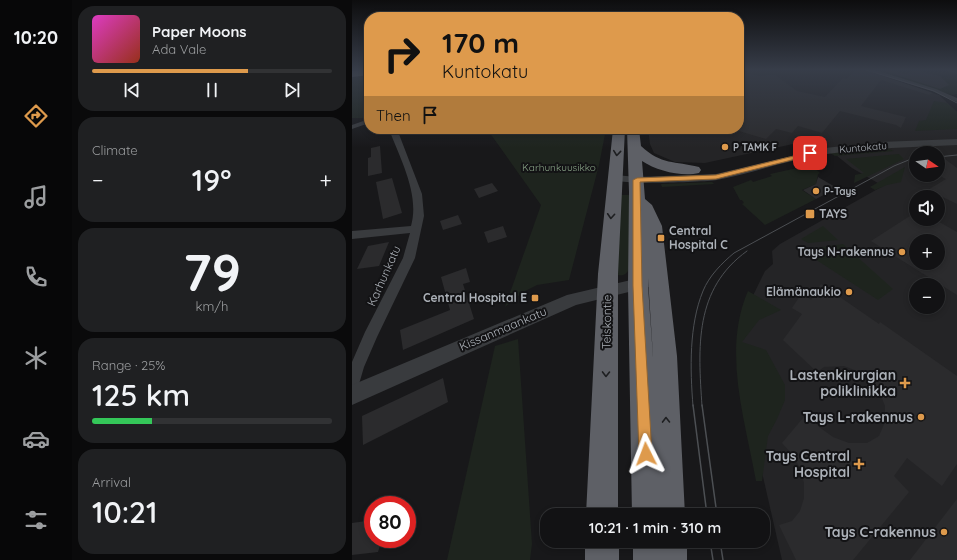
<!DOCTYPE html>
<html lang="en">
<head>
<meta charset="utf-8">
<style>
	:root { --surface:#121214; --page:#1f2022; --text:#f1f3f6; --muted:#9c9ea0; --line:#313234; --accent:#de9a4c }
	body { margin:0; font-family:Quicksand,sans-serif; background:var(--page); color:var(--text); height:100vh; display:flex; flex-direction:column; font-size:15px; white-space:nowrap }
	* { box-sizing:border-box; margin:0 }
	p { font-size:13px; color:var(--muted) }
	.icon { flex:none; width:22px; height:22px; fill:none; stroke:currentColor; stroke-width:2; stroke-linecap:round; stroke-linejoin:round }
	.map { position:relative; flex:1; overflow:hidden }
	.panel { display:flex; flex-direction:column; gap:6px; padding:6px; background:#0a0a0b; width:280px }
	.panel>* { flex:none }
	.hud { position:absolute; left:12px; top:12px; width:380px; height:122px; border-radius:16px; box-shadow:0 2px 6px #0003,0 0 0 1px var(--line); background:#de9a4c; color:#111; overflow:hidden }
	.needle { width:26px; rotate:103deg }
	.buttons { position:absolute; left:557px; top:146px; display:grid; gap:8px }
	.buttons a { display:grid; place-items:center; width:36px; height:36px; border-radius:50%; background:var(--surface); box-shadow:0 2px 6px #0003,0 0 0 1px var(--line); font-size:20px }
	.speed { position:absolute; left:12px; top:496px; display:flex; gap:8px; font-size:20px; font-weight:700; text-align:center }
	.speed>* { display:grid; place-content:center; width:52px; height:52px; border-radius:50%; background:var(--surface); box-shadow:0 2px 6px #0003,0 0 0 1px var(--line); line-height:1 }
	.speed .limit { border:6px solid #d22; background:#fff; color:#111 }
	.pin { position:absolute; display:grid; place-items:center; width:34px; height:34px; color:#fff; margin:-17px; border-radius:8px; box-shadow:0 2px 6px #0006 }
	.me { position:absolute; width:44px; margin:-22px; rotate:357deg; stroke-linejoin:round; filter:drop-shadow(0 0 3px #0008) }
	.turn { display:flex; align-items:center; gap:14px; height:84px; padding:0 12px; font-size:18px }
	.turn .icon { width:52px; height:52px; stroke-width:2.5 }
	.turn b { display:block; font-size:28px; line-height:34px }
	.then { display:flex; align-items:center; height:38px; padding:0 12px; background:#0003; gap:8px; font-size:15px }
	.big { font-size:30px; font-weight:600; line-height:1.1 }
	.panel .card { flex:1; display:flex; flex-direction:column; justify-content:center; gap:6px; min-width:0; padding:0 14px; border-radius:16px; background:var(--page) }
	.panel .dial { align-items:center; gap:0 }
	.dial b { font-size:52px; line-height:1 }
	.song { display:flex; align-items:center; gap:12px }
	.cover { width:48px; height:48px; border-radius:6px; background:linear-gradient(135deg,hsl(310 70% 55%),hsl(10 70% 35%)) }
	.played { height:4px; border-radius:2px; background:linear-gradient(90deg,var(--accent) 65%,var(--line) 65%) }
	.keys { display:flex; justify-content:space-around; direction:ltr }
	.heat { display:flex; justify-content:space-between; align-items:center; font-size:22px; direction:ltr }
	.charge { height:6px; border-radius:3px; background:linear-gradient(90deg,#34c759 25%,var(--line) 0) }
	.trip { position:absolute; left:188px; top:508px; width:230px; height:40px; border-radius:16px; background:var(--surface); box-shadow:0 2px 6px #0003,0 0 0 1px var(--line); font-weight:600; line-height:40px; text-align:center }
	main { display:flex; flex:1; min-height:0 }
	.dock { display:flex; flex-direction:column; width:72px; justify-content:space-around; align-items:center; background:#070708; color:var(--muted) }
	.dock .icon { width:28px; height:28px }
	.dock .current { color:var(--accent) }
	.dock b { font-size:18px; color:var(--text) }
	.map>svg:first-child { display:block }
</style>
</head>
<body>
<main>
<nav class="dock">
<b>10:20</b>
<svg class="icon current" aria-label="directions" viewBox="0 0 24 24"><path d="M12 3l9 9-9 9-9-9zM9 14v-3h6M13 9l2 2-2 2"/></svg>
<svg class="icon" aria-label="music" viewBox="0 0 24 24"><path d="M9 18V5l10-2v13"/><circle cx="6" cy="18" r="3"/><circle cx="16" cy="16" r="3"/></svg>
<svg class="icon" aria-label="phone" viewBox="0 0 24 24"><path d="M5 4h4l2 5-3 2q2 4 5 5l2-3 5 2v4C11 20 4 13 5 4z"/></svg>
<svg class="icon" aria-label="climate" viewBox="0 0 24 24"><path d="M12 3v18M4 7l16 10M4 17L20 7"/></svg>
<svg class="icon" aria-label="car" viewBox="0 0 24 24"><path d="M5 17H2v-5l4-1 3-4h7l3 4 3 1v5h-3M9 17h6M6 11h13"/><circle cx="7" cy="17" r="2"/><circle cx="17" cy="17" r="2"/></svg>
<svg class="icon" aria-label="filters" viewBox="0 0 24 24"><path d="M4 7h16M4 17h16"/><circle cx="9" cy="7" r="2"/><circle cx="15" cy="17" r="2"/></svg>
</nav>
<section class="panel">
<div class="card">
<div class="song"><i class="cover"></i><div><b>Paper Moons</b><p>Ada Vale</p></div></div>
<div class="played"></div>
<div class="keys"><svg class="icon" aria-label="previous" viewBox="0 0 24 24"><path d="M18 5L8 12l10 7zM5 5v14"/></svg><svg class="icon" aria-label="pause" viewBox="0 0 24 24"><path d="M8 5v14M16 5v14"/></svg><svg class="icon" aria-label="next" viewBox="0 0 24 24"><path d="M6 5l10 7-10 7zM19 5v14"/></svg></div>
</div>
<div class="card"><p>Climate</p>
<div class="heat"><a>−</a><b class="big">19°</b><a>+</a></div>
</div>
<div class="card dial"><b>79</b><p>km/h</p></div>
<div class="card"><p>Range · 25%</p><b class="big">125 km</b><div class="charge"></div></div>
<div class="card"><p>Arrival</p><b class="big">10:21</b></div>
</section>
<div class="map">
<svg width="605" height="560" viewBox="0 0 605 560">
	<rect width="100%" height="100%" fill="#18181a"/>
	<path fill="#242426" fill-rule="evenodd" d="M387,69h119l81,26 18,17v448h-175l-44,-193 5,-51 22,-45 8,-7 -1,-13 8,-7 103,-58 -31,-18 -36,-29 -111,24 -30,-1 -21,-9 -4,-9 -2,-15h91zM564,153h22v22h-22zM564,197h22v22h-22zM564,241h22v22h-22zM564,285h22v22h-22z"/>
	<g fill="#1e241e">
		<polygon points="517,69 605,69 605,94 600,95"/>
		<polygon points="17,74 17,116 10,118 0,118 0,77"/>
		<polygon points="582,101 595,103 605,112 605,129 563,131 567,121 574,120"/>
		<polygon points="135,129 254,129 247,165 217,280 185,285 171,292 153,307 189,205"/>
		<polygon points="532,147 542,151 483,156 478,153"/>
		<polygon points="547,154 552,159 502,183 503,175 512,173 494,159"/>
		<polygon points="459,165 468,173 466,174 464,184 450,190 464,199 413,225 390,204 392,203 390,200 388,200 381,187 399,180 401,182 420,176 418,174"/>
		<polygon points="553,167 549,182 535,185 523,190 518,187"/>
		<polygon points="360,182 362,184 310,187 309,184"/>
		<path d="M267,195h12l-2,74c-3,6 -6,7 -12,6z"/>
		<polygon points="471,226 486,240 456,243 449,239"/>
		<polygon points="491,244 541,289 526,300 449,250"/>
		<path d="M396,291l33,19 -22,10 -17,22 24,8 19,35v15l-8,19 -9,17 -6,45h-6c-11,-62 -34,-130 -8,-190z"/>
		<polygon points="166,339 180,544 178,560 95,560 143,346"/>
	</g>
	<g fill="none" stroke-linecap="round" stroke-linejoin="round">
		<polyline stroke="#2f383c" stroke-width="2" points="596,70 605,73"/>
	</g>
	<g fill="#2b2b2d" fill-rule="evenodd">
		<polygon points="504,69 510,69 581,93 577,95 529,80 509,106 554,117 549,128 544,125 488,111 470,133 446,126 440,133 424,129 414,139 387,131 387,71 407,76 423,75 445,91 473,97 491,78 495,79"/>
		<polygon points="526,69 536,69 553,74 564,70 588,76 597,85 588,89"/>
		<polygon points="28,146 30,173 16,176 16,158 19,157 19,148"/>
		<polygon points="586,154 605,168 605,204 576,190 594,179 586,175"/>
		<polygon points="466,177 485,188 464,199 451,190 464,184"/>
		<polygon points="40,178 50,213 31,219 24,182"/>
		<polygon points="140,183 146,191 127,198 122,189"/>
		<path d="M564,212v7h18l23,13v63l-86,-54zM564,241h22v22h-22z"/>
		<polygon points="106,215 110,224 91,230 88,221"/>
		<polygon points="151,226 155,237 136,243 132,232"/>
		<polygon points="37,242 27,266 5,269 16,246"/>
		<polygon points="114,268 118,282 111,284 122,319 51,350 48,330 98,310 89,277"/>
		<polygon points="469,284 527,324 528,322 605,376 605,464 590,486 555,458 542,476 557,492 501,560 444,560 427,525 440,521 448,511 452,498 452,483 448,468 440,454 430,443 456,412 467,427 481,437 497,443 515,443 527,436 533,422 533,406 527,391 517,378 505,371 492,366 472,367 465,372 431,340 450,314 440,308 450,293 459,300"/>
		<polygon points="91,378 96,402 11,445 10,416"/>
		<polygon points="605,499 605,560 558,560"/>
		<polygon points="21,520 21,539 30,539 26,552 0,555 0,523"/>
	</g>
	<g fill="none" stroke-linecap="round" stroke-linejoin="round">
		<g fill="#393b3e" fill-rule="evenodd">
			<polygon points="511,69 520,69 584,89 605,98 605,102 580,91"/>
			<polygon points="17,119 17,123 0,129 0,125"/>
			<path d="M37,129h8l25,65 2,22 -9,42 -38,79 -13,30 -7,24 -5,2v-31l13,-30 38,-74 7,-25 -58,6v-8l59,-5c9,-32 -11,-67 -22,-97z"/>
		</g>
		<g fill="#393b3e" fill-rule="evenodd">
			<path d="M605,139v6c-44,2 -87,3 -130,9 -37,5 -73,19 -110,26 -13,2 -102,6 -108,-2l6,-3 22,2 79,-3 109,-26 55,-6z"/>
			<polygon points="296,276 301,278 304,282 301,286 224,305 0,405 0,385 215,295"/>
		</g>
		<g fill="#5e6066" fill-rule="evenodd">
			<polygon points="17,69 17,75 0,77 0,71"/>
			<polygon points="261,129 273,129 266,274 266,515 234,515 246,274"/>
			<path d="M275,129h12l2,17c20,19 34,15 58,21l2,3 -2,3c-17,4 -42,-2 -57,-12l3,38 7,6 10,21 15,130 8,159h-53l-4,-229 1,-94zM296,278l5,78v1l-5,-71z"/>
			<rect x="233" y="541" width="34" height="19"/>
			<rect x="281" y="541" width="54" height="19"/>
		</g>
		<g stroke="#4c4f53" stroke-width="1">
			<polyline points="511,69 582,91 605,103"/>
			<polyline points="586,157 605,155"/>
			<path d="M341,406c-3,-37 -4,-81 10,-115 6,-15 19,-28 31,-38l160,-87 22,-9"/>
			<path d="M350,406c-4,-59 -8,-117 45,-155"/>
		</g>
		<g stroke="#4c4f53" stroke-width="1.5">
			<polyline points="341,405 355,515"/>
			<polyline points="350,405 365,515"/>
			<polyline points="358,541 361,560"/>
			<polyline points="368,541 371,560"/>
		</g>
	</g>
	<defs><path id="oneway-chevron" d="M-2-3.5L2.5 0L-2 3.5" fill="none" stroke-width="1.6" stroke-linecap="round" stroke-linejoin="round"/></defs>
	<g stroke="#1e1f21">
		<use href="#oneway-chevron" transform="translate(265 153) rotate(96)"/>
		<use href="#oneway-chevron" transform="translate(259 216) rotate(94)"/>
		<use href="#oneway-chevron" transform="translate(254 374) rotate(91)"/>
		<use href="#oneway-chevron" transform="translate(314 420) rotate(-91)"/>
	</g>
	<linearGradient id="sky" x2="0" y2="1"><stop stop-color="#0d0d0e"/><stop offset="0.47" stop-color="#373d49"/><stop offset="1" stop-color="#373d49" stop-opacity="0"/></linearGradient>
	<rect width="605" height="148" fill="url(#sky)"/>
	<polygon fill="#de9a4c" stroke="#906431" points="458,152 461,153 460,155 364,179 288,182 290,286 300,454 298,459 294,461 289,459 287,454 281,286 281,180 285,178 364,175"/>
	<g fill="#de9a4c" stroke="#131315" stroke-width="1.5">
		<circle cx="373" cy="147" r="4"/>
		<circle cx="464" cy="191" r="4"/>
		<rect x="453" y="209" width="10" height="10" rx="2"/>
		<rect x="305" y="234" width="8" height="8" rx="2"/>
		<circle cx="550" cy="252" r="4"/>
		<circle cx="497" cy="292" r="4"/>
		<rect x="179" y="294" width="8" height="8" rx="2"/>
		<path d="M551 377h4v4h4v4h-4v4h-4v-4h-4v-4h4z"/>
		<circle cx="569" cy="417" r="4"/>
		<path d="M505 458h4v4h4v4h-4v4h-4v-4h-4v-4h4z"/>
		<circle cx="592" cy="532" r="4"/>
	</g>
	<g text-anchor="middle" stroke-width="4" stroke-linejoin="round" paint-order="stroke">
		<g font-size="10" font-weight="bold" fill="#acb1b8" stroke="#131315" text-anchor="start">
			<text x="381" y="151">P TAMK F</text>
			<text x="472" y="195">P-Tays</text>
		</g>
		<g font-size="10" fill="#acb1b8" stroke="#131315">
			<text transform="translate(511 147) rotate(-5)" y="4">Kuntokatu</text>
		</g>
		<g font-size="10" fill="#87a185" stroke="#131315">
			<text x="207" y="171">Karhunkuusikko</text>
		</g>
		<g font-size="12" font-weight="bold" fill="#acb1b8" stroke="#131315" text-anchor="end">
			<text x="467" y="218" text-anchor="start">TAYS</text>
			<text x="317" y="235" text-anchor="start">Central<tspan x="317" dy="14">Hospital C</tspan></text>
			<text x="542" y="256">Tays N-rakennus</text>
			<text x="489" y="296">Elämänaukio</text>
			<text x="175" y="302">Central Hospital E</text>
		</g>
		<g font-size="12" fill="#acb1b8" stroke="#131315">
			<text transform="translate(32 276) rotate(-66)" y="4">Karhunkatu</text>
			<text transform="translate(255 322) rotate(-89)" y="4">Teiskontie</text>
			<text transform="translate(151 329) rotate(-23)" y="4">Kissanmaankatu</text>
		</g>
		<g font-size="14" font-weight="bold" fill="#acb1b8" stroke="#131315" text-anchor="end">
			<text x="544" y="380">Lastenkirurgian<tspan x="544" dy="16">poliklinikka</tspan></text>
			<text x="561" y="422">Tays L-rakennus</text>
			<text x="498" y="461">Tays Central<tspan x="498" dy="16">Hospital</tspan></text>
			<text x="584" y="537">Tays C-rakennus</text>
		</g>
	</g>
</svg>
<div class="buttons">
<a><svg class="needle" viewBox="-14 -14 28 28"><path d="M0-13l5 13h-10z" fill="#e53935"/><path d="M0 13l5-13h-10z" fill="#9c9ea0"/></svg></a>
<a><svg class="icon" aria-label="sound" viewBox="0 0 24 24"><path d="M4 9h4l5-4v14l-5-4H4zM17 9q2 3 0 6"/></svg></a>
<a>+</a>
<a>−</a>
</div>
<div class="speed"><div class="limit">80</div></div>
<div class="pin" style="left:458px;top:153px;background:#d93025"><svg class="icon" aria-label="arrive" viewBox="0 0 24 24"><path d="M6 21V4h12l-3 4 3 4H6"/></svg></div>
<svg class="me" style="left:294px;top:454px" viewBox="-20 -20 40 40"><path d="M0-17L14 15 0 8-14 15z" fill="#de9a4c" stroke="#fff" stroke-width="4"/></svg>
<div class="trip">10:21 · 1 min · 310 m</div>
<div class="hud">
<div class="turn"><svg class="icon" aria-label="right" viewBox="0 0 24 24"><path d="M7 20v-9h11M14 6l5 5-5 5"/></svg><div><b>170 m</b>Kuntokatu</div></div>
<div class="then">Then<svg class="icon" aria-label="arrive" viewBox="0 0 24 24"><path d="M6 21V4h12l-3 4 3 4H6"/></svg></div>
</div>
</div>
</main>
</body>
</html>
